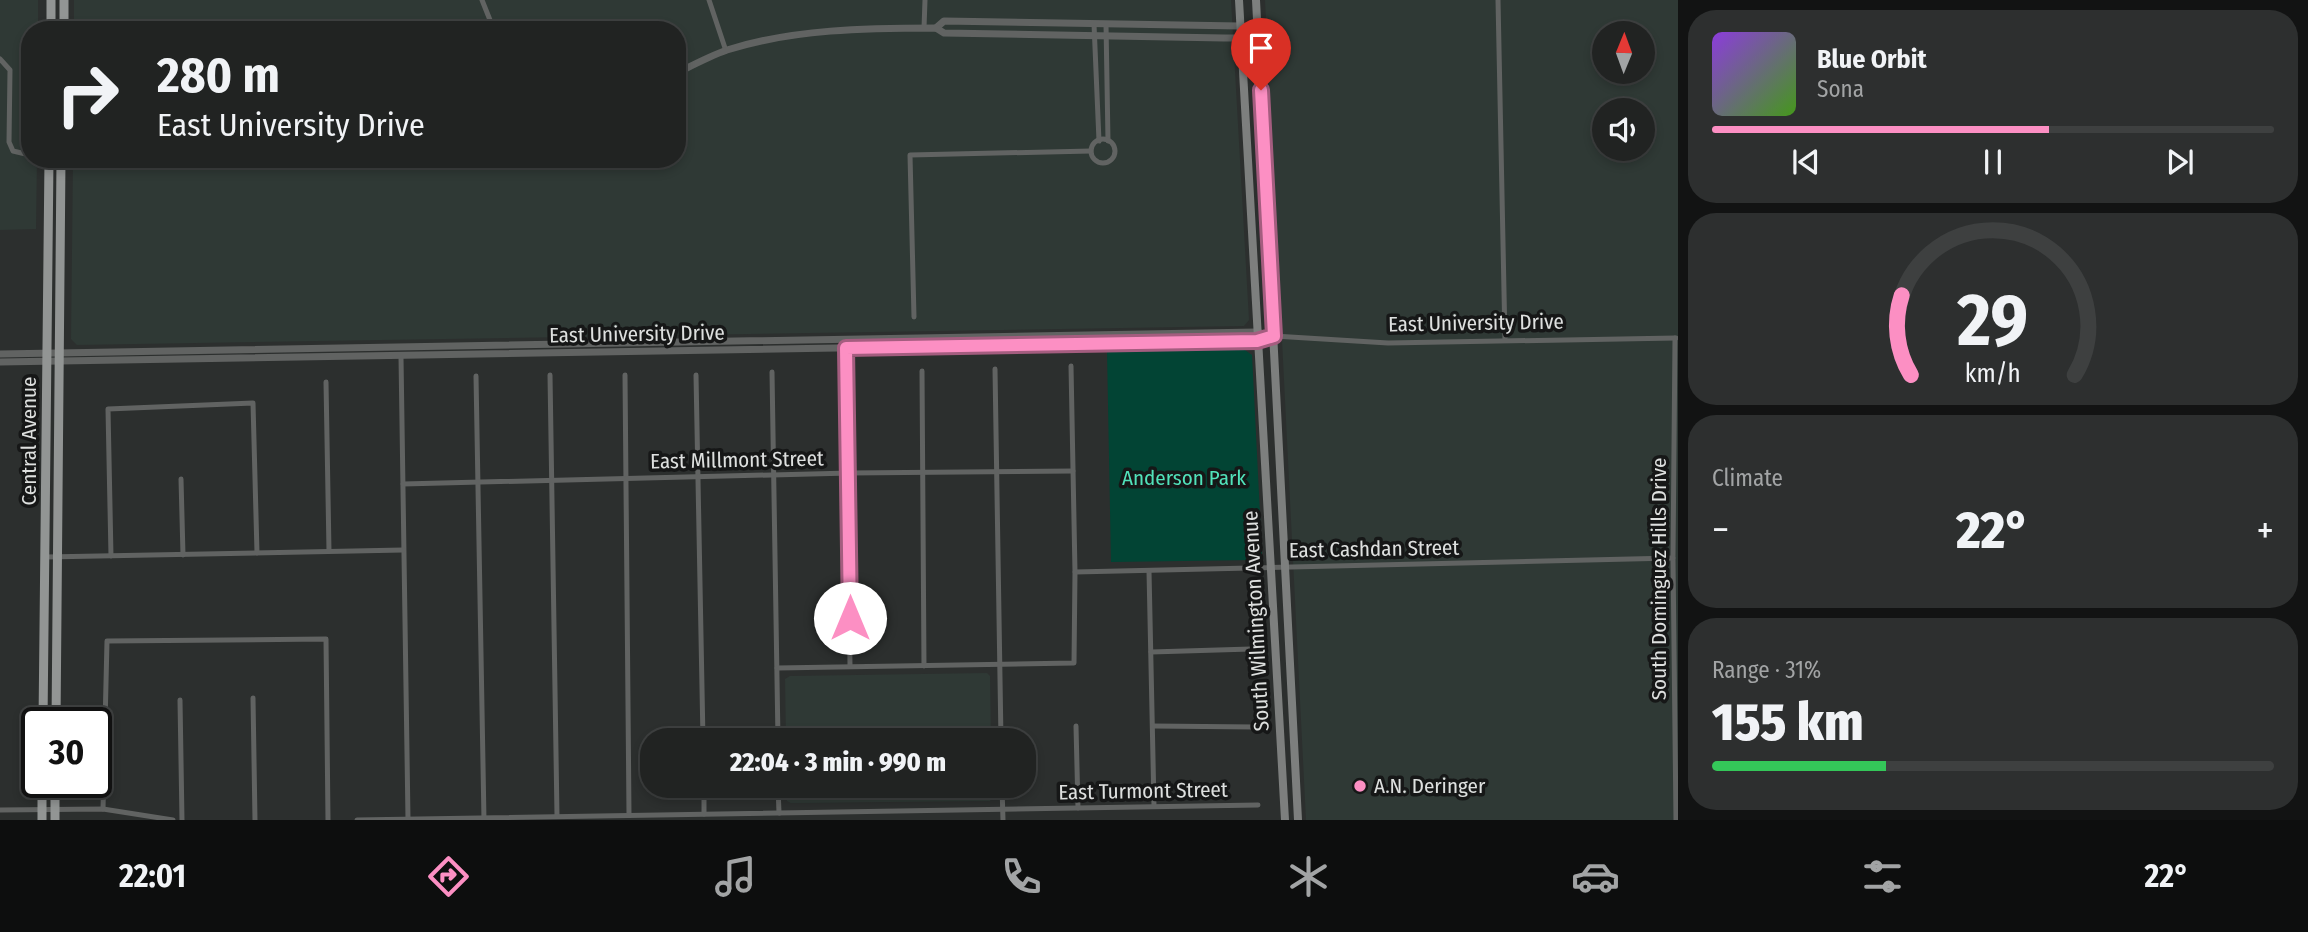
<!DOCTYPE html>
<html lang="en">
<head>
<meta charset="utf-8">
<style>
	:root { --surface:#212322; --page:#2d2f2f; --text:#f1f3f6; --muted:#a2a4a5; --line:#3e4040; --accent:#fc8fc3 }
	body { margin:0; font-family:"Fira Sans Condensed",sans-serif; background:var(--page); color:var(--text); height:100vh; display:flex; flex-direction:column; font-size:26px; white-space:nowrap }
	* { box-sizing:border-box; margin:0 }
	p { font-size:23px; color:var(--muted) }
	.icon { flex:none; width:38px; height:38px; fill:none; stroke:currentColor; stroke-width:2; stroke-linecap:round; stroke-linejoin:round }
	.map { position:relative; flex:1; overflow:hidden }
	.side { display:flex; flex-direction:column; gap:10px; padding:10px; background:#121313; width:630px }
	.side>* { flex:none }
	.guide { position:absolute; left:21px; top:21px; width:665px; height:147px; border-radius:28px; box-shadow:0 4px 10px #0003,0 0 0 2px var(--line); background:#212322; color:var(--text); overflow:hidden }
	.needle { width:46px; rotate:1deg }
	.controls { position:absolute; left:1592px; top:21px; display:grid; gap:14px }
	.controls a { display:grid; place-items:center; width:63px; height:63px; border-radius:50%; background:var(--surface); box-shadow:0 4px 10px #0003,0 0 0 2px var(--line); font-size:35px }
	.speed { position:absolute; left:21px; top:707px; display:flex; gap:14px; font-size:35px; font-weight:700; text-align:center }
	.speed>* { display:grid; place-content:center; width:91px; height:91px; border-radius:50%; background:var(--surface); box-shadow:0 4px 10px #0003,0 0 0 2px var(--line); line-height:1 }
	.speed .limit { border:4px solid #111; border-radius:10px; background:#fff; color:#111 }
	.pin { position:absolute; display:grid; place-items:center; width:60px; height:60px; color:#fff; margin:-72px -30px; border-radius:50% 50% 50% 0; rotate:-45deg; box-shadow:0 0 7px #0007 }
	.pin .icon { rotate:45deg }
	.me { position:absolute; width:77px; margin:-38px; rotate:0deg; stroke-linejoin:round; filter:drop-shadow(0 0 5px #0008) }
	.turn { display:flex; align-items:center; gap:24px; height:147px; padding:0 21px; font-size:32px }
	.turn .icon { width:91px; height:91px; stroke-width:2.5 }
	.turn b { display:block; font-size:49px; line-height:60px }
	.big { font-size:52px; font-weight:800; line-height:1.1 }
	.side .widget { flex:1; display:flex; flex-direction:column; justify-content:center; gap:10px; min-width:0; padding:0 24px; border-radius:28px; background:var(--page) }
	.side .dial { align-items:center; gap:0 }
	.dial svg { height:182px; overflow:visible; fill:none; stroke:var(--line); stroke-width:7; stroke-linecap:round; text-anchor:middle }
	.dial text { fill:var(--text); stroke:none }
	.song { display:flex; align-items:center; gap:21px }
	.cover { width:84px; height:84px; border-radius:10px; background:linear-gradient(135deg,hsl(270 70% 55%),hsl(100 70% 35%)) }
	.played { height:7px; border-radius:4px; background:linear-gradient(90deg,var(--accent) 60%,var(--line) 60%) }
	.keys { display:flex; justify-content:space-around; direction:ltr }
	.heat { display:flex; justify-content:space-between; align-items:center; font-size:38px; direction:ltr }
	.charge { height:10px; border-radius:5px; background:linear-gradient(90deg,#34c759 31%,var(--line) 0) }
	.trip { position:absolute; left:640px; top:728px; width:396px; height:70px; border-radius:28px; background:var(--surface); box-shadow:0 4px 10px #0003,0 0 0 2px var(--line); font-weight:800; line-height:70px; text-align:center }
	.tabs { display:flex; height:112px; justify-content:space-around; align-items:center; background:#0d0e0e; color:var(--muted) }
	.tabs .icon { width:49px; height:49px }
	.tabs .current { color:var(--accent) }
	.tabs b { font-size:32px; color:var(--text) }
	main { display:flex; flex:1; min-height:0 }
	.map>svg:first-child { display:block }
</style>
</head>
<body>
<main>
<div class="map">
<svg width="1678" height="820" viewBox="0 0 1678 820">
	<rect width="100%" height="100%" fill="#2c2f2e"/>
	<g fill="#2f3935" fill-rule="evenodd">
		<polygon points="0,0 38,0 38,30 30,30 30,159 37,159 36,229 0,230"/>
		<polygon points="74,0 1231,0 1249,320 1244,326 77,345 71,339 73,159 677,159 677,30 74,30"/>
		<path d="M1265,0h413v820h-372zM1605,33h38v39h-38zM1605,110h38v39h-38z"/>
		<polygon points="987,673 990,676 991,740 786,740 785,679 790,676"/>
		<polygon points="787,786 992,786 993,797 990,801 791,803 787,801"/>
	</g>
	<polygon fill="#024434" points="1242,348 1252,355 1262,554 1254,560 1111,562 1107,351"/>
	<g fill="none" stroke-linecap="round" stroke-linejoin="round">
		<g stroke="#616362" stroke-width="5">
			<polyline points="482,0 494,30"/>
			<polyline points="709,0 726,51"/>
			<polyline points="1498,0 1505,340"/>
			<polyline points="1094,24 1099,141"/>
			<polyline points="1106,24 1108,141"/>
			<polyline points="924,28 925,0"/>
			<polyline points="0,59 10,70 9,142 13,151 30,155"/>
			<circle cx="1103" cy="151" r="12"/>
			<polyline points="914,317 910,155 1091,151"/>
			<polyline points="1274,336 1388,343 1676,338"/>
			<polyline points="1675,338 1673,558 1676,820"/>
			<polyline points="846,348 850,665"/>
			<polyline points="401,357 408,819"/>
			<polyline points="995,369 1001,740"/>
			<polyline points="922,371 924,666"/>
			<polyline points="772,372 778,740"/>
			<polyline points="550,375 557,816"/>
			<polyline points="625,375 629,814"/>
			<polyline points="696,375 703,740"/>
			<polyline points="476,376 484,820"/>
			<polyline points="326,382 329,551"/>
			<polyline points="181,479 183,555"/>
			<polyline points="403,484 850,473 1073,471"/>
			<polyline points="111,556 108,409 253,403 257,553"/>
			<polyline points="46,557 403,550"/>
			<polyline points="1149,571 1154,806"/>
			<polyline points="1075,572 1673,558"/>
			<polyline points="1151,652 1251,649"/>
			<polyline points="777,668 1074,663 1075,572 1071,366"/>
			<polyline points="253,698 255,820"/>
			<polyline points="180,700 182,820"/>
			<polyline points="1076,726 1078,808"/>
			<polyline points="1153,726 1255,727"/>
			<polyline points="704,786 704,814"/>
			<polyline points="778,786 779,813"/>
			<polyline points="1002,786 1003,820"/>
			<polyline points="103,809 107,641 326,639 328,820"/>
			<polyline points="0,810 103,809 173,820"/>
			<polyline points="357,820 1258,805"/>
		</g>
		<g stroke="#616362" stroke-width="7">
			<polyline points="936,28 944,21 1240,26 1257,31"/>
			<path d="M677,73c16,-8 33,-17 50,-23 66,-21 140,-22 209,-22l8,5 280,5h17l16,-6"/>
			<polyline points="0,354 1256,332 1273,336"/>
			<polyline points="0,362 1257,341 1274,336"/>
		</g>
		<g stroke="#7d7f7e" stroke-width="8">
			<polyline points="1239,0 1285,820"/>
			<polyline points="1256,0 1298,820"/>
		</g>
		<g stroke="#929594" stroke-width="9">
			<polyline points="51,30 51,0"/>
			<polyline points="64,30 64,0"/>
			<polyline points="43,723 49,159"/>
			<polyline points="56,723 61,159"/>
			<polyline points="42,820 42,782"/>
			<polyline points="55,820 55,782"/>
		</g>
	</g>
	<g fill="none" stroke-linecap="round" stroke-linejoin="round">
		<defs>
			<polyline id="route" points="850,618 846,348 1257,341 1274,336 1261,90"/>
		</defs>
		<use href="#route" stroke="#a45d7f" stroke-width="18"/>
		<use href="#route" stroke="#fc8fc3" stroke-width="12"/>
	</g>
	<circle fill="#fc8fc3" stroke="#161717" stroke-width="2.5" cx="1360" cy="786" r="7"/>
	<g text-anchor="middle" stroke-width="7" stroke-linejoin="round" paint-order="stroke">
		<g font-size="21" fill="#dee0df" stroke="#161717">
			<text transform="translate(1476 323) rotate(-1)" y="7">East University Drive</text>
			<text transform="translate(637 334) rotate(-1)" y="7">East University Drive</text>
			<text transform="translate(29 441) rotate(-90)" y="7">Central Avenue</text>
			<text transform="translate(737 460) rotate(-1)" y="7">East Millmont Street</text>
			<text transform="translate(1374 549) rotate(-1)" y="7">East Cashdan Street</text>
			<text transform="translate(1659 579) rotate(-90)" y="7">South Dominguez Hills Drive</text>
			<text transform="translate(1256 621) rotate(-93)" y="7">South Wilmington Avenue</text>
			<text transform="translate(1143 791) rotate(-1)" y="7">East Turmont Street</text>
		</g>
		<g font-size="21" fill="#51e2ba" stroke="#161717">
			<text x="1184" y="485">Anderson Park</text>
		</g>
		<g font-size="21" fill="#dee0df" stroke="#161717" text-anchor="start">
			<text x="1374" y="793">A.N. Deringer</text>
		</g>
	</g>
</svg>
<div class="controls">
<a><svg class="needle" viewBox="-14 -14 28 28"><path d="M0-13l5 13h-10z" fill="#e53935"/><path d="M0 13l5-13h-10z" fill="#a2a4a5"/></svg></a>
<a><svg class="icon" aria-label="sound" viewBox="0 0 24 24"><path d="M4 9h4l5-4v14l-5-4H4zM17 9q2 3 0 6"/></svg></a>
</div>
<div class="speed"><div class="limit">30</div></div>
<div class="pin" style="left:1261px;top:90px;background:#d93025"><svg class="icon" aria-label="arrive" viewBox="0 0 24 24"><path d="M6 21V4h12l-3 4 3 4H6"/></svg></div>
<svg class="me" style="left:850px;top:618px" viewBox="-20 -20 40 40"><circle r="19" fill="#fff"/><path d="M0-13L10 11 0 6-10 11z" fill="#fc8fc3"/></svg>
<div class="trip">22:04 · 3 min · 990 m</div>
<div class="guide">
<div class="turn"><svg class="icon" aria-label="right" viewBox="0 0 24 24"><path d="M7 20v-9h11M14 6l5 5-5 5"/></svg><div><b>280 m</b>East University Drive</div></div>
</div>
</div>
<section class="side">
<div class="widget">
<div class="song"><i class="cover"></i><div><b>Blue Orbit</b><p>Sona</p></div></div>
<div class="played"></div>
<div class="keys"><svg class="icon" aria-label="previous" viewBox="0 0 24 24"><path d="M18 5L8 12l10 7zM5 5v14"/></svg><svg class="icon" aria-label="pause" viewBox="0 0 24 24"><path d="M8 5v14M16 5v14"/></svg><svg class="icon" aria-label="next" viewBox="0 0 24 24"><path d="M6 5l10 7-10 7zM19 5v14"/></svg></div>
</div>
<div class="widget dial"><svg viewBox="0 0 100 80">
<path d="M14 69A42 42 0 1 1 86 69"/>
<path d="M14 69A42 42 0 0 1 10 34" stroke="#fc8fc3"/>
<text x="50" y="56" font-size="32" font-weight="700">29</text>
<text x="50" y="72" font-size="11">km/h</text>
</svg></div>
<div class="widget"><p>Climate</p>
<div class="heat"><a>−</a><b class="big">22°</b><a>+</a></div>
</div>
<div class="widget"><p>Range · 31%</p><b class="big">155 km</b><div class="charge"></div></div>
</section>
</main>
<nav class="tabs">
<b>22:01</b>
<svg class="icon current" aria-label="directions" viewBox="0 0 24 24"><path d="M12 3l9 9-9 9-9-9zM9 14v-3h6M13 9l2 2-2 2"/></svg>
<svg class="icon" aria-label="music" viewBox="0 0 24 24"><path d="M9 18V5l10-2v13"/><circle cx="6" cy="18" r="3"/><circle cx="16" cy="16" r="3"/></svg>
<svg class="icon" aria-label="phone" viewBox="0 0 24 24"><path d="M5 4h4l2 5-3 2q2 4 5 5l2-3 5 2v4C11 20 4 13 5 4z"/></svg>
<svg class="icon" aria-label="climate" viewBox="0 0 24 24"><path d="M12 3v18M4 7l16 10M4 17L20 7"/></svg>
<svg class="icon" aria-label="car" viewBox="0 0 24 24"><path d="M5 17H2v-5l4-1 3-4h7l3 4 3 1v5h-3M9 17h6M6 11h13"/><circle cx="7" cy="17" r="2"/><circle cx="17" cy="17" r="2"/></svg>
<svg class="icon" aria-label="filters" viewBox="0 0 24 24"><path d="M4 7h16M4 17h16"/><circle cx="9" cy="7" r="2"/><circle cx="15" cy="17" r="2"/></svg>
<b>22°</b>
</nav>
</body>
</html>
